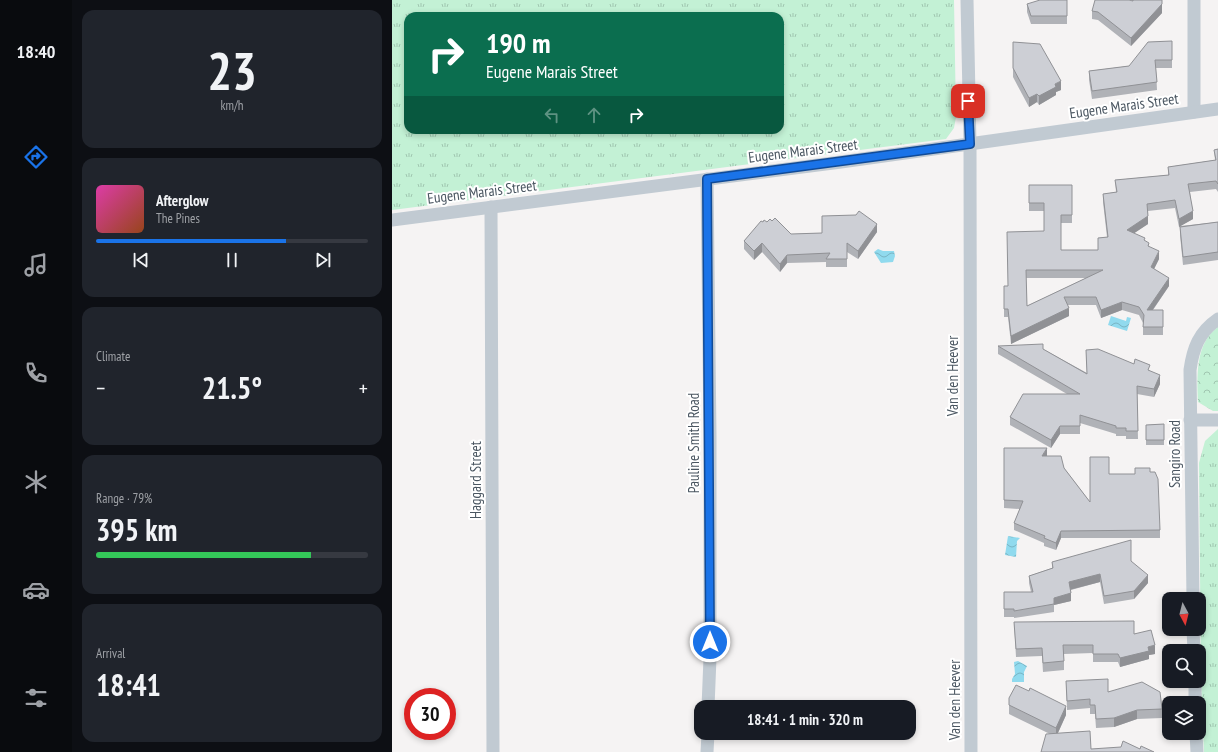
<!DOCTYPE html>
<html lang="en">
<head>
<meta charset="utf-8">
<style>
	:root { --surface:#171b24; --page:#20242c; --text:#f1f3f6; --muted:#9ea1a6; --line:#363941; --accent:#1a73e8 }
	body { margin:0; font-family:"PT Sans Narrow",sans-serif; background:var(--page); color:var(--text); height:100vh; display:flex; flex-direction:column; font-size:15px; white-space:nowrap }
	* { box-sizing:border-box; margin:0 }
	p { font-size:13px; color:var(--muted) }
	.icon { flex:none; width:22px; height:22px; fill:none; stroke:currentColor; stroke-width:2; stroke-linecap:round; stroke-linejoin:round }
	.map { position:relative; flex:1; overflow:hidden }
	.panel { display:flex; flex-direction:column; gap:10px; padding:10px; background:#0d0f14; width:320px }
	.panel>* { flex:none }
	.top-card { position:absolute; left:12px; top:12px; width:380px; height:122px; border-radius:12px; box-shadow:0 2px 6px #0003; background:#0b6e4f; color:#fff; overflow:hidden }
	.needle { width:26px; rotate:173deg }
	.buttons { position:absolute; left:770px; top:592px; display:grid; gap:8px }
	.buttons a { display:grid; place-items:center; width:44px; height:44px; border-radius:8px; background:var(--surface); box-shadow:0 2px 6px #0003; font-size:20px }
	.speed { position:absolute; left:12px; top:688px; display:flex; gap:8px; font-size:20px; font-weight:700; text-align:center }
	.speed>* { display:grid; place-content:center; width:52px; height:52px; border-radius:50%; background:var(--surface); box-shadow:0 2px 6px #0003; line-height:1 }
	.speed .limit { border:6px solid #d22; background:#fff; color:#111 }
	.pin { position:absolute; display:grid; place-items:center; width:34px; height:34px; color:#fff; margin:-17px; border-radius:8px; box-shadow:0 2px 6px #0006 }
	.me { position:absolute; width:44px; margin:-22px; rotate:0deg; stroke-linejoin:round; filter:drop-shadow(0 0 3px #0008) }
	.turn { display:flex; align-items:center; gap:14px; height:84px; padding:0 16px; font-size:18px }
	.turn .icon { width:52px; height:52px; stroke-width:2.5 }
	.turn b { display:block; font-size:28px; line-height:34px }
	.lanes { display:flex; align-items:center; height:38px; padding:0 16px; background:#0003; justify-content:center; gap:20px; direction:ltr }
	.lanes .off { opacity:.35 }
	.big { font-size:30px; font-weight:600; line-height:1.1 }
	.panel .card { flex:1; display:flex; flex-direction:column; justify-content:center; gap:6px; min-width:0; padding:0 14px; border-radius:12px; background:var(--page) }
	.panel .dial { align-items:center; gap:0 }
	.dial b { font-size:52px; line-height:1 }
	.song { display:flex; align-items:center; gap:12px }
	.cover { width:48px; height:48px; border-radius:6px; background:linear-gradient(135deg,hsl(320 70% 55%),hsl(20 70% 35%)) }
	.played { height:4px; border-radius:2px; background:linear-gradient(90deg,var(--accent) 70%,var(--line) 70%) }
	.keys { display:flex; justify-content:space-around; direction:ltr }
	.heat { display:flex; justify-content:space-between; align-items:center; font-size:22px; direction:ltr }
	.charge { height:6px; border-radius:3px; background:linear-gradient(90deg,#34c759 79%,var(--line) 0) }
	.trip { position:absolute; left:302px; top:700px; width:222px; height:40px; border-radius:12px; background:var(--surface); box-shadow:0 2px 6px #0003; font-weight:600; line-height:40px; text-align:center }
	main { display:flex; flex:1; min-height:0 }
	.tabs { display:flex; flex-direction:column; width:72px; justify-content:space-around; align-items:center; background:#090b0e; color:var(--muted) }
	.tabs .icon { width:28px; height:28px }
	.tabs .active { color:var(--accent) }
	.tabs b { font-size:18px; color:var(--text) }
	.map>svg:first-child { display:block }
</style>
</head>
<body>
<main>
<nav class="tabs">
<b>18:40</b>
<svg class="icon active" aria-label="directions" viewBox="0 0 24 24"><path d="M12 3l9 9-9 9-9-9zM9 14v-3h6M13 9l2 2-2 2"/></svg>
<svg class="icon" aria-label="music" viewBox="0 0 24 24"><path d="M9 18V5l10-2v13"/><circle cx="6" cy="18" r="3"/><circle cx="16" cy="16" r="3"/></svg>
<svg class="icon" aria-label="phone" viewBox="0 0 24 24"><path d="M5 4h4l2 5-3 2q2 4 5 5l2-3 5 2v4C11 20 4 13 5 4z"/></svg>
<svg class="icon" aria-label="climate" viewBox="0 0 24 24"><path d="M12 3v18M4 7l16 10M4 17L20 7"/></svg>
<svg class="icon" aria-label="car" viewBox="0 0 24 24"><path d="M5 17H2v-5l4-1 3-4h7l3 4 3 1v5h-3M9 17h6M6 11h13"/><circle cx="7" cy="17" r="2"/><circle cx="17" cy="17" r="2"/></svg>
<svg class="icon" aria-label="filters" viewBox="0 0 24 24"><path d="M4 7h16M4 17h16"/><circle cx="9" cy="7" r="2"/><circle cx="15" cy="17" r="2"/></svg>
</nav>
<section class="panel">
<div class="card dial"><b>23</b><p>km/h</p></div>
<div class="card">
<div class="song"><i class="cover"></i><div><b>Afterglow</b><p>The Pines</p></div></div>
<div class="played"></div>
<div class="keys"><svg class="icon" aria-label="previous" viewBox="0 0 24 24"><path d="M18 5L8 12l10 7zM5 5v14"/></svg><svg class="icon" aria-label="pause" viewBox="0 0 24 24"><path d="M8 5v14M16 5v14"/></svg><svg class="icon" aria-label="next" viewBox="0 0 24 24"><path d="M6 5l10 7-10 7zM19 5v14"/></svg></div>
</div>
<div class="card"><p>Climate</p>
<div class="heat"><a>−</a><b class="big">21.5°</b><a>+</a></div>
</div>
<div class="card"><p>Range · 79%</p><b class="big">395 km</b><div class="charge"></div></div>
<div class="card"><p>Arrival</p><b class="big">18:41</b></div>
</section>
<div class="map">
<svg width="826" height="752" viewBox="0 0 826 752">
	<defs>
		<pattern id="grass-tufts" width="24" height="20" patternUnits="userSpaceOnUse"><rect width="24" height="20" fill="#c3f1d5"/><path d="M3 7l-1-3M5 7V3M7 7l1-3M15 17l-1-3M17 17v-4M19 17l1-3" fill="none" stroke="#a0c6b0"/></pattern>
		<pattern id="park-crowns" width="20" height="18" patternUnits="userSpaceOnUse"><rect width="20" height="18" fill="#c3f1d5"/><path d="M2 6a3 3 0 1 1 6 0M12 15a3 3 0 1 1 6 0" fill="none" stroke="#a0c6b0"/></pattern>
		<pattern id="water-waves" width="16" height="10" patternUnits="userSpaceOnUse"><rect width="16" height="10" fill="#90daee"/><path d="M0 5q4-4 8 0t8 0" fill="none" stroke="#78b4c4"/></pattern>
	</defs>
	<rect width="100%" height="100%" fill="#f5f3f3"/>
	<g fill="url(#grass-tufts)" fill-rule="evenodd">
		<path d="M0,0h562l2,117 -2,11 -8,11 -554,71zM16,16h372v114h-372z"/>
		<polygon points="826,429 826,752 812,752 809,684 807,463 813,441"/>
	</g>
	<path fill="url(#park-crowns)" d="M826,327v84h-5l-15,-9c-1,-25 -3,-59 20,-75z"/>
	<g fill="url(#water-waves)">
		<polygon points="486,249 491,251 502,251 503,256 501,262 489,263 482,252"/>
		<polygon points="719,316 734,321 735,317 739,318 735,331 716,325"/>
		<polygon points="616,536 628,538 625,541 624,557 613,555"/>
		<polygon points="626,661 635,666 632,672 632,682 620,682 620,679 623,674 622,662"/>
	</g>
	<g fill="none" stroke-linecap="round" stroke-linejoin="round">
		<g stroke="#c1cad2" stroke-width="13">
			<polyline points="575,0 578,144 579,752"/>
			<polyline points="802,112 802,0"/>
			<polyline points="315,179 318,436 318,658 316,707"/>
			<polyline points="99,207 101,752"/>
			<polyline points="0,220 449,162 826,109"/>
			<polyline points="798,420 826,420"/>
			<path d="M801,599l-3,-229c3,-22 9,-38 28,-51"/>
			<polyline points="801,629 802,651"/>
			<polyline points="803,681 803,703"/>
			<polyline points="804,733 805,752"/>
			<polyline points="315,752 316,733"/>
		</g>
	</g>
	<g fill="#b0b2b7" fill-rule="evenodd">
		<polygon points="740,0 770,0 770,13 739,46 706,20 700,19 700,11 740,1"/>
		<polygon points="635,4 675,16 675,24 639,24 635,12"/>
		<polygon points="780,41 780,68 764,68 765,90 700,99 697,80 697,71 737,66"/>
		<polygon points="621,42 669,90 664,92 664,95 647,105 645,102 637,107 621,77"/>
		<path d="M826,149v43l-2,-3 -26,3 3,27 -13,7 38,-4v38l-35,5 -3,-30v-8h-1l-4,-19 -27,3v13l-14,9 11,8 14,18 -5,10 15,17 -16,24h10v25h-20v-12l-4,-8 -17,-5 -21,8 -5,-13h-29l2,11 -58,28 -3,-27h-4v-31h4l36,-55v-20h-15v-26h43v38h-11v27h37v-12l9,-1 -4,-35v-8l13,-2 -1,-12 53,-5v-8l47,-7 -1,-10zM634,278h60l-59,28z"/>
		<polygon points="380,221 399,234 485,232 466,259 455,252 455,267 434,267 434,262 395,263 388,272 370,252 362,260 352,249 352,241 371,222 375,222"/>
		<polygon points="606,346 651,349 695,373 694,350 758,371 768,384 762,397 745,394 746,439 734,439 734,436 724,436 724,434 688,423 688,434 668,434 659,448 618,425 618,417 675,394 606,354"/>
		<polygon points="772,424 772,445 754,445 754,425"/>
		<polygon points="612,448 655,456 672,468 698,502 717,474 743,474 758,472 768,530 768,538 669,538 664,550 652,546 652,543 622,530 622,523 628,509 612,508"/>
		<polygon points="739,561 756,583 742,599 712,604 708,582 679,590 679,601 662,605 662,612 622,618 622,617 612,617 612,592 639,592 637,583 637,576 660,568 660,562"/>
		<polygon points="622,622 742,634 763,654 757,655 757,659 728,667 726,662 701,662 701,653 672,654 672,670 651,672 650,656 624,657"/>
		<polygon points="674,681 716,692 770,709 770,718 745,719 722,727 704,728 703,714 698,714 698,708 675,710"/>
		<polygon points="617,698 674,715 666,733 699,749 748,749 762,752 649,752 658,734 617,714"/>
	</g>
	<g fill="#909195">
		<polygon points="770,4 770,13 739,46 739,38"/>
		<polygon points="669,81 669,90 664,92 664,95 647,105 647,96 663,84"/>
		<polygon points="645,94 645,102 637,107 637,98"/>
		<polygon points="801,211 801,219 787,227 787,219"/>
		<polygon points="756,216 756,224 735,238 735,230"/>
		<polygon points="485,224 485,232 466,259 466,251"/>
		<polygon points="370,243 370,252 362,260 362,251"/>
		<polygon points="767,251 767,259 759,275 759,267"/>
		<polygon points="395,255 395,263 388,272 388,264"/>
		<polygon points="777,278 777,286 755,318 755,310"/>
		<polygon points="730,302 730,310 709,318 709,310"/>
		<polygon points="677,308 677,316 619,344 619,336"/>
		<polygon points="768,375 768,384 762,397 762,389"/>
		<polygon points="668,426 668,434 659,448 659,440"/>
		<polygon points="655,448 655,456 650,456"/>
		<polygon points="669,531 669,538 664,550 664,543"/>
		<polygon points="708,574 708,582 677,590 677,582"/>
		<polygon points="756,575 756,583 742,599 742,591"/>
		<polygon points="679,593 679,601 662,605 662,598"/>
		<polygon points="763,645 763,654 757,655 757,659 728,667 728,658 756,647"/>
		<polygon points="674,706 674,715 664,737 664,728"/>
		<polygon points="745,710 745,719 722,727 722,718"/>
	</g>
	<g fill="#cdcfd5" stroke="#909195" fill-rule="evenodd">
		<polygon points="648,0 675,0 675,16 639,16 635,4"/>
		<polygon points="703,0 737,0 741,1 741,0 770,0 770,4 739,38 706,12 700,11"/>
		<polygon points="780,41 780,60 763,60 765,82 700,91 697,71 737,66 756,42"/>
		<polygon points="621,42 648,44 669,81 663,84 664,87 647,96 645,94 637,98 621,68"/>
		<path d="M826,149v35l-2,-3 -28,3 5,27 -14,8 -4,-19 -28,4 1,12 -21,14 18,8 -1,2 5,3 -1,3 11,5 -8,16 18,11 -22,32h16v17h-20l1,-12 -5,-8 -17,-5 -21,8 -5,-13h-32l5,11 -58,28 -3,-27h-4v-23h4l-1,-54 37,-1v-28h-15v-18h43v30h-11v35h37v-12l10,-1 -5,-43 14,-2 -2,-12 54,-5 -1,-8 48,-7 -2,-10zM634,270h77l-76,36z"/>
		<polygon points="467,211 485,224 466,251 455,243 455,259 434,259 438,253 395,255 388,264 370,243 362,251 352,241 369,221 371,222 372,220 375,222 378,219 380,221 383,218 399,234 430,233 430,216 464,215"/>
		<polygon points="826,222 826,252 791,257 788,227"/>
		<polygon points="651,344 651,349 695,374 694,350 706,349 742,364 743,359 758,365 756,370 768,375 762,389 745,386 746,431 734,431 734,428 724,428 724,426 688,415 688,426 668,426 659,440 618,417 631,394 688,394 606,346"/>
		<polygon points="772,424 772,440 754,440 754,425"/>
		<polygon points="612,448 655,448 650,456 669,456 672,468 698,502 698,457 717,457 717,474 743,474 743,468 758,468 758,472 763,472 766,479 768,530 669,531 664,543 652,538 653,536 622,523 631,501 612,500"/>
		<polygon points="739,540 739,561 756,575 742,591 712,596 708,574 677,582 679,593 662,598 662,604 622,611 622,609 612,609 612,592 641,592 637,576 661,568 660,562"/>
		<polygon points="742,621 742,634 759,630 763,645 756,647 757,651 728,658 726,654 701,654 701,645 671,645 672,661 651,663 650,648 624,649 622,622"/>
		<polygon points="716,679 716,692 750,682 768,692 770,709 745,710 722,718 704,719 703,705 698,705 698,699 675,701 674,681"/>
		<polygon points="624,685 637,691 638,688 674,706 664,728 617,705 617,698"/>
		<polygon points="698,731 699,749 729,747 731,741 748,749 749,746 762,752 649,752 654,734"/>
	</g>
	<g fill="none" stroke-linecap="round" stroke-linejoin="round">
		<defs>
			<polyline id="route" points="318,642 315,179 578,144 576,101"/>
		</defs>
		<use href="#route" stroke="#114b97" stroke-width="10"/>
		<use href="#route" stroke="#1a73e8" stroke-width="7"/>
	</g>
	<g text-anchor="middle" stroke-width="4" stroke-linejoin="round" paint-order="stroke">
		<g font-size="15" fill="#4a5661" stroke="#fff">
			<text transform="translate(732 106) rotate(-8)" y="5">Eugene Marais Street</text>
			<text transform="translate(411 151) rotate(-7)" y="5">Eugene Marais Street</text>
			<text transform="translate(90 192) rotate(-7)" y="5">Eugene Marais Street</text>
			<text transform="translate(561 376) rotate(-90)" y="5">Van den Heever</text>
			<text transform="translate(302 443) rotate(-90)" y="5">Pauline Smith Road</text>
			<text transform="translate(783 454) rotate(-90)" y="5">Sangiro Road</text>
			<text transform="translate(84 480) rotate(-90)" y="5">Haggard Street</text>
			<text transform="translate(563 700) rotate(-90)" y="5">Van den Heever</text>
		</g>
	</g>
</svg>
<div class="buttons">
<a><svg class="needle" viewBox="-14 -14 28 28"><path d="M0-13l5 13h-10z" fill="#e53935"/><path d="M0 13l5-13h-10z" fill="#9ea1a6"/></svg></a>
<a><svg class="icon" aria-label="search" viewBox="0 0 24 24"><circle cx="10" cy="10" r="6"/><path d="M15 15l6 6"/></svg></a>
<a><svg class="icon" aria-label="layers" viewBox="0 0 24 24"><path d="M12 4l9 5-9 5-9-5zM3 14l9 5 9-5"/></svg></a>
</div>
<div class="speed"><div class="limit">30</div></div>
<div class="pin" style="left:576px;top:101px;background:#d93025"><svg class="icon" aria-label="arrive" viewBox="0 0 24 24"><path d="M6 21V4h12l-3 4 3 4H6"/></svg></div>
<svg class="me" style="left:318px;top:642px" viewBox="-20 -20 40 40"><circle r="17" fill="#1a73e8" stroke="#fff" stroke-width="3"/><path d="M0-11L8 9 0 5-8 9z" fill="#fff"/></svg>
<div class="trip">18:41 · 1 min · 320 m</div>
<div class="top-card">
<div class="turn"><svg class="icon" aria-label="right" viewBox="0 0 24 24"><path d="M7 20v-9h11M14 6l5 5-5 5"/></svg><div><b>190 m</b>Eugene Marais Street</div></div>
<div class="lanes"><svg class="icon off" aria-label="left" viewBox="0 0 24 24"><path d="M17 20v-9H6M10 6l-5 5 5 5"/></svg><svg class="icon off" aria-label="ahead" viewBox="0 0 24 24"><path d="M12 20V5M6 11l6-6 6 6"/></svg><svg class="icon" aria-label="right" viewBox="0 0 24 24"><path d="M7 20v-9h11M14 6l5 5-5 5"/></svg></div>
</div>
</div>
</main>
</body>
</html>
